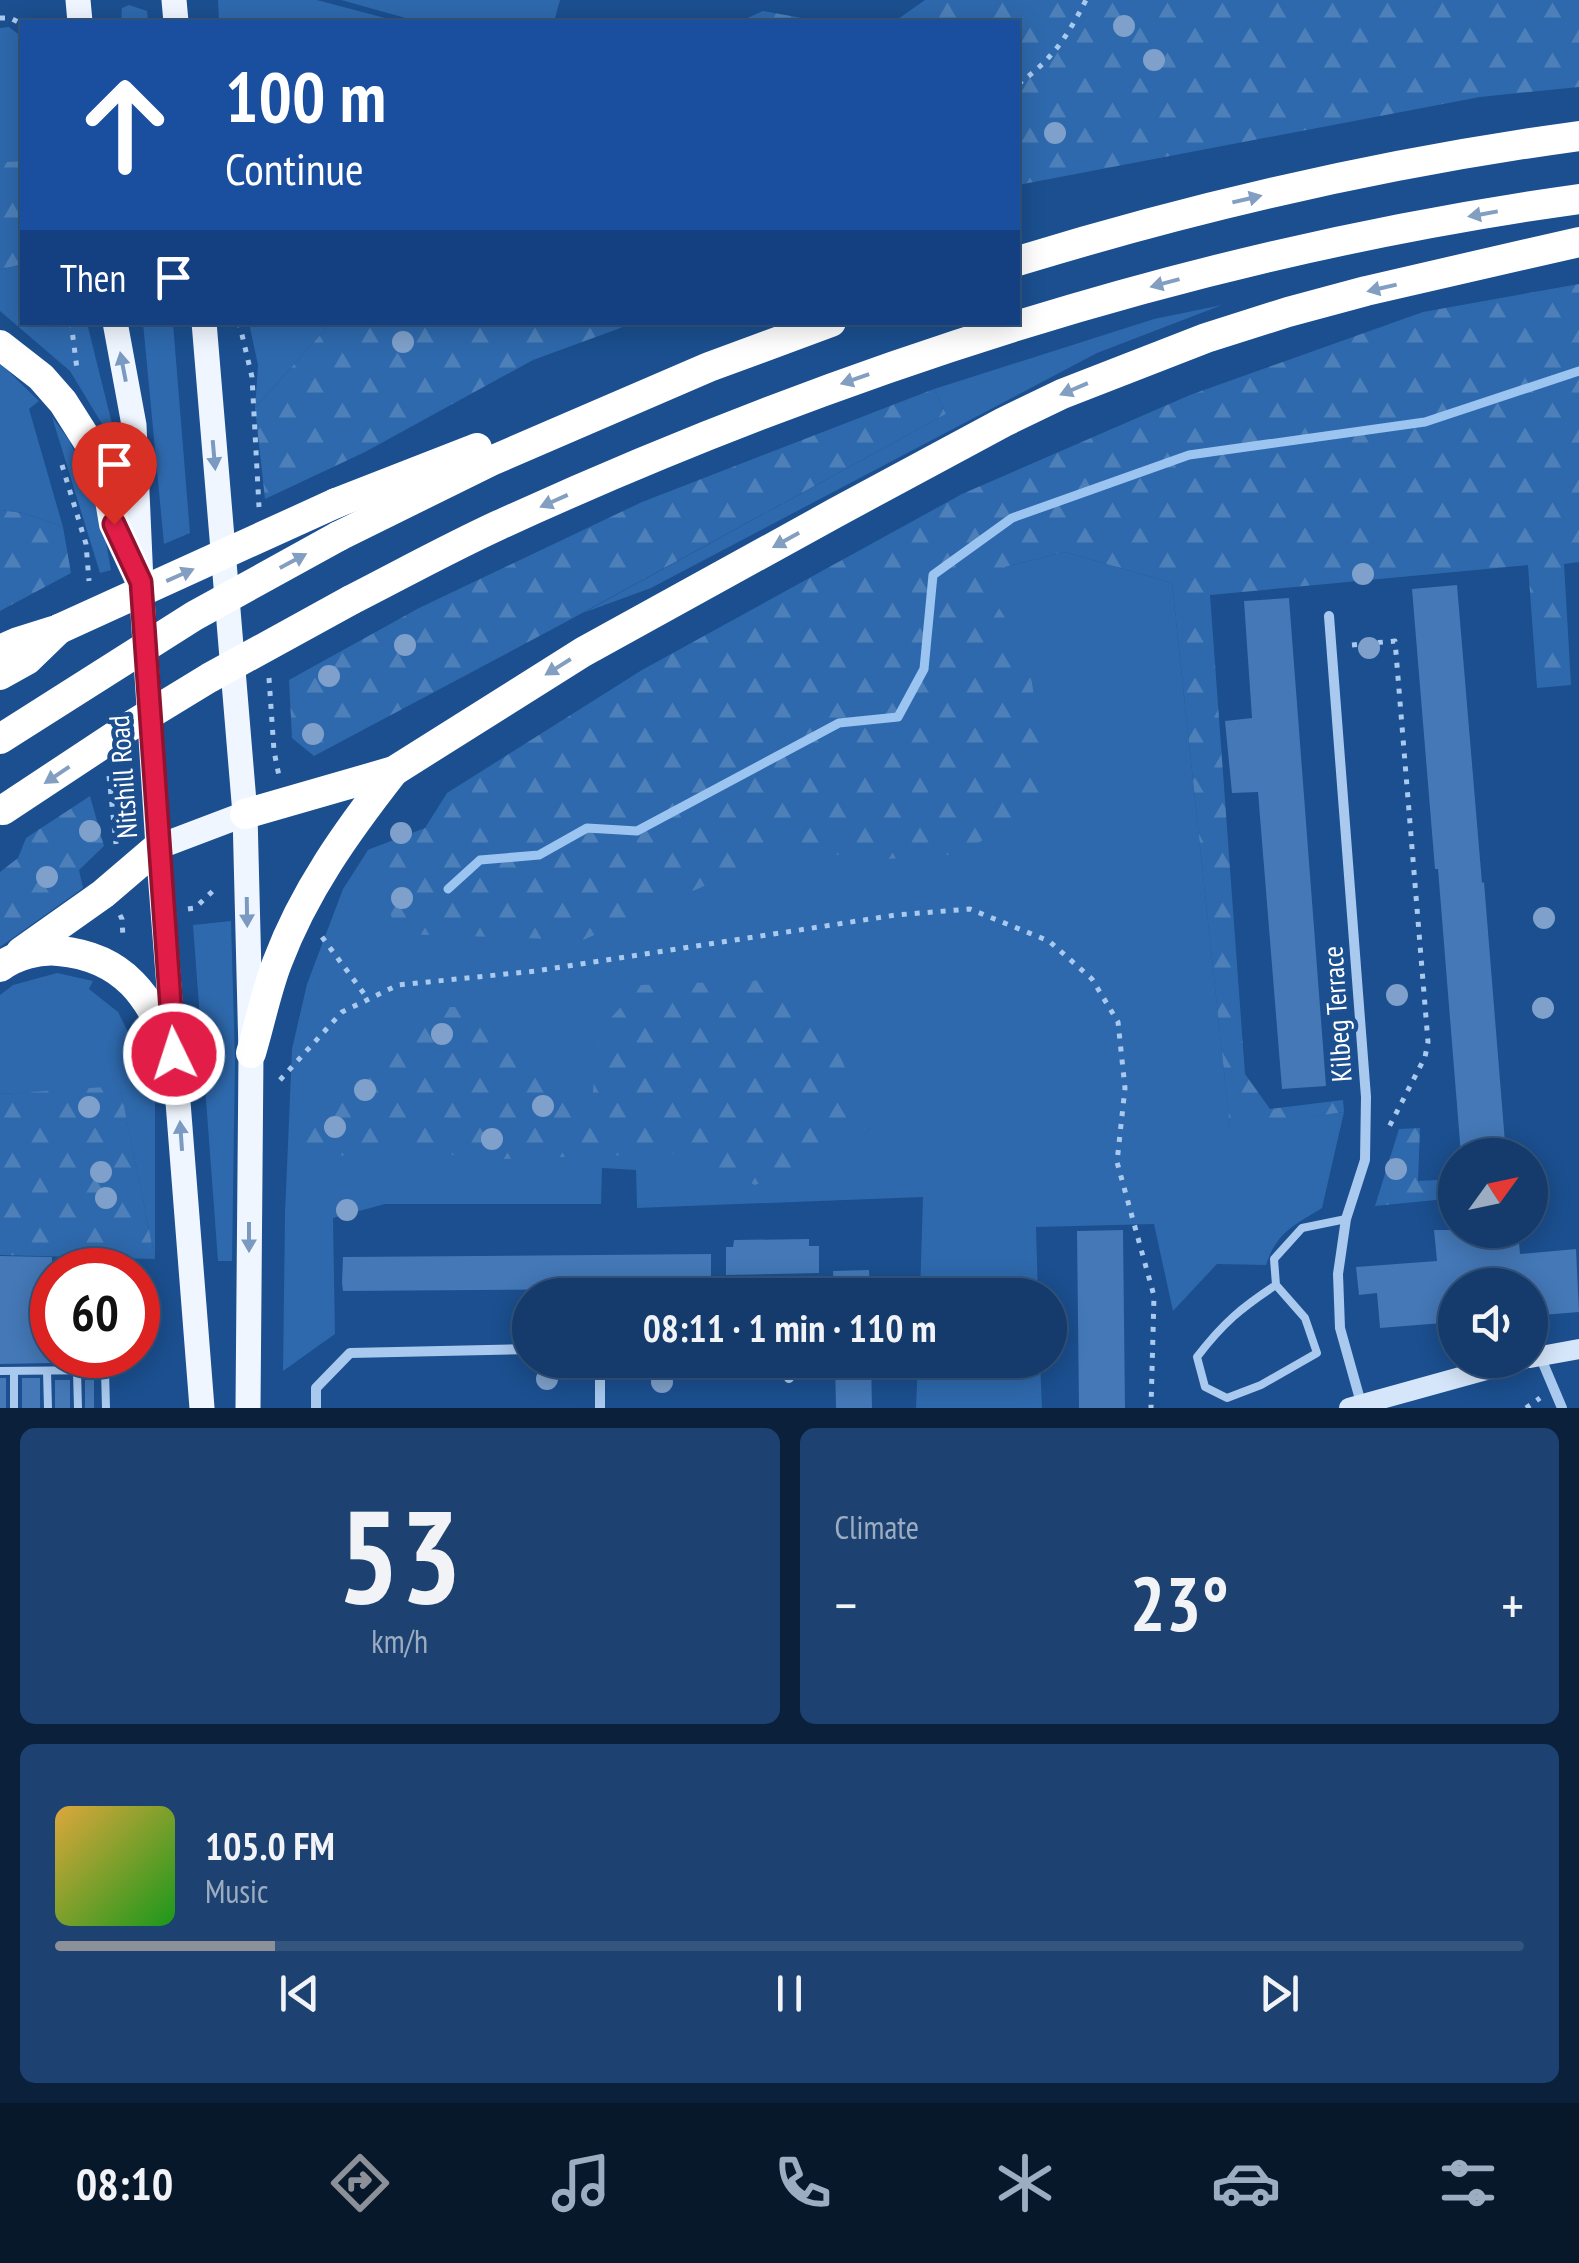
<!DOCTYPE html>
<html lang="en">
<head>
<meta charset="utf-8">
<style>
	:root { --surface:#143b6b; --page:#1d4271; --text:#f1f3f6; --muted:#9dadc1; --line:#33557e; --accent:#8c9099 }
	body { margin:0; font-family:"PT Sans Narrow",sans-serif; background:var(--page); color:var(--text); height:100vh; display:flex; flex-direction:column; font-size:38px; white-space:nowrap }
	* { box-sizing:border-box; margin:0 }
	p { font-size:32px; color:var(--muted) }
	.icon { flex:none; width:55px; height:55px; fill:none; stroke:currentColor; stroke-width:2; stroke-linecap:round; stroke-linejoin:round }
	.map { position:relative; height:1408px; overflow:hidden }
	.details { display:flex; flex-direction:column; gap:20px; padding:20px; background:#0b203b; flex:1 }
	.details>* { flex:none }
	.hud { position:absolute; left:20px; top:20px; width:1000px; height:305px; border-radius:0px; box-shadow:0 5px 25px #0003,0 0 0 2px var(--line); background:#1a4fa0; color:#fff; overflow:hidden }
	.needle { width:65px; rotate:57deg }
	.tools { position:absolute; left:1438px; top:1138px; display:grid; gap:20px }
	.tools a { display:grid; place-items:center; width:110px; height:110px; border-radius:50%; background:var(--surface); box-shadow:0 5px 25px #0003,0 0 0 2px var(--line); font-size:50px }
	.speed { position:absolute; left:30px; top:1248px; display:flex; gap:20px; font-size:50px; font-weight:700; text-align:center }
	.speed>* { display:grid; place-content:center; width:130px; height:130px; border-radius:50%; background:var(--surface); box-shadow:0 5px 25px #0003,0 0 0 2px var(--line); line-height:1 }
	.speed .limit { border:15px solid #d22; background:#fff; color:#111 }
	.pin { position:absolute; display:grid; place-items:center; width:85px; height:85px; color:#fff; margin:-102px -42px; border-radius:50% 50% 50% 0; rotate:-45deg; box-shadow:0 0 10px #0007 }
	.pin .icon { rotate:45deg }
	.me { position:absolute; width:110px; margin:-55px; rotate:356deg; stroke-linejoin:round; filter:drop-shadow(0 0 8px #0008) }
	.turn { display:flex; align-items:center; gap:35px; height:210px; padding:0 40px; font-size:45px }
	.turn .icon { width:130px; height:130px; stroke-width:2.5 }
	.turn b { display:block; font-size:70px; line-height:85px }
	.then { display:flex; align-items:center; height:95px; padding:0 40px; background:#0003; gap:20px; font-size:38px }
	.big { font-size:75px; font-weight:700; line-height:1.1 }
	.details .tile { flex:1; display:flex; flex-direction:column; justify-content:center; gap:15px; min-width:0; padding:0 35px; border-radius:15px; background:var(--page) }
	.details .dial { align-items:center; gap:0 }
	.dial b { font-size:130px; line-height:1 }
	.song { display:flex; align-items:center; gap:30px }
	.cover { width:120px; height:120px; border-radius:15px; background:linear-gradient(135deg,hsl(40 70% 55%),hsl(120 70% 35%)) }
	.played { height:10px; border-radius:5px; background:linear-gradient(90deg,var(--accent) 15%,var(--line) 15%) }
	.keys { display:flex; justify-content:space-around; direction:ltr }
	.heat { display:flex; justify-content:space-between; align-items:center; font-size:55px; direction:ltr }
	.details .tiles { flex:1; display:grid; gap:20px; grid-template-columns:1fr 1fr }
	.tile:last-child { grid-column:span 2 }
	.trip { position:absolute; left:512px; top:1278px; width:555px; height:100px; border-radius:50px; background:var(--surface); box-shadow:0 5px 25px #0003,0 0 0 2px var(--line); font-weight:700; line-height:100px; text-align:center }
	.dock { display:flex; height:160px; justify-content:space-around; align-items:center; background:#08182b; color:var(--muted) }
	.dock .icon { width:70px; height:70px }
	.dock .on { color:var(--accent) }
	.dock b { font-size:45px; color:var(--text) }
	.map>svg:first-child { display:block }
</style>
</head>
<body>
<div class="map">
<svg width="1579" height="1408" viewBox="0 0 1579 1408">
	<defs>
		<pattern id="forest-firs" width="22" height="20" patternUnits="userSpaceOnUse" patternTransform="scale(2.5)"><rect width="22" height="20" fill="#2e69ad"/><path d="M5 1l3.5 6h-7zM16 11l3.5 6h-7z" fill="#4d80b9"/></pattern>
	</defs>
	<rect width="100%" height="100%" fill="#1b4f8f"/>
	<g fill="#2e69ad">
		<polygon points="218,0 317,0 400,22 219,22"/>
		<polygon points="341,0 560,0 554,22 420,22"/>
		<polygon points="129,5 147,11 148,22 121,22 122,8"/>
		<polygon points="9,27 22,37 22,189 20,161 0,162 0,28"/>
		<polygon points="22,264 22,322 87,323 119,452 70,371 0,311 0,270"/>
		<polygon points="1222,305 1097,353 651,588 583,613 946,414 934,389 1154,319"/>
		<polygon points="143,323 173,323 190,533 164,544"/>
		<polygon points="249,323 331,323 255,408 258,365"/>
		<polygon points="0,363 39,401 29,409 63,527 23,513 0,510"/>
		<polygon points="52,417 69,440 98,499 111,570 100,573"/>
		<path d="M1065,552l107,31 58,544 114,-15 -22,96c-29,18 -45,24 -56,57l-49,-1 -44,47 -19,-87 -118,3 2,68h-118l3,-98 -286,11 -1,-38 -34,-2 -1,36h-216l-52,14 2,116 -52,37 2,-157 7,-165 15,-65 36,-95 25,-39 58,-22 579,-261z"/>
		<polygon points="231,921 235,1061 232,1261 218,1261 193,925"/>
		<polygon points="57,973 93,981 89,989 118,1012 131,1038 141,1087 155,1090 155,1259 120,1087 0,1094 0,995 13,985"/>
		<polygon points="918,1360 1040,1360 1042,1408 916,1408"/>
	</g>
	<g fill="url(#forest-firs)">
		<polygon points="925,0 1579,0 1579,87 1480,97 1018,185 1018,22 894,22"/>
		<polygon points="763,11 824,22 739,22"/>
		<polygon points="21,161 22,264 0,270 0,162"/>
		<polygon points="1579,284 1579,562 1564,564 1571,685 1537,688 1528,565 1210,595 1245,1074 1270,1109 1343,1100 1344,1112 1230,1128 1172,583 1065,552 1005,567 999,608 1027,652 1046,771 1039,809 958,854 886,859 785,850 583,940 399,934 376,881 368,850 425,828 447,793 642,670 962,494 1190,395 1423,312"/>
		<polygon points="331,323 331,322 634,323 533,360 365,452 265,499 255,408"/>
		<polygon points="934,389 946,414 562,624 314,756 292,738 289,680 419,608 642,502"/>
		<polygon points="0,510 23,513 63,527 71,573 0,611"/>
		<polygon points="90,796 104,846 79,870 83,888 0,947 0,872 18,858 26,838"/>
		<polygon points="769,980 825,1020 869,1125 838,1150 755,1185 688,1153 473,1160 416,1145 317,1159 295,1134 326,1108 341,1099 434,1007 474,1007 580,1109 592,1101 599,1031 641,985"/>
		<polygon points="120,1086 155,1259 0,1255 0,1094"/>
		<polygon points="1420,1128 1418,1181 1455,1179 1455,1198 1375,1206 1399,1129"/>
	</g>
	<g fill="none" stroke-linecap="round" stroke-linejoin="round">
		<polyline stroke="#9cc4f0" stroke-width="9" points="448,889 480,860 539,855 587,828 637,831 839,723 898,717 924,669 933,575 1012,518 1189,455 1425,422 1579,371"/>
	</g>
	<g fill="#4478b7">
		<polygon points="1457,585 1482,883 1484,882 1506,1155 1461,1155 1438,869 1435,869 1412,589"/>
		<polygon points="1289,598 1326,1086 1282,1089 1258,792 1232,793 1225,721 1252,718 1244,601"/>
		<polygon points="1123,1230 1125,1408 1079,1408 1077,1231"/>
		<polygon points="1434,1230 1482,1230 1482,1233 1518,1230 1520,1254 1576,1249 1579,1312 1530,1316 1530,1285 1455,1285 1455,1322 1380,1328 1377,1293 1359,1295 1356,1267 1437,1261"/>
		<polygon points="809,1239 809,1246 819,1246 819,1273 726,1275 726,1247 733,1247 734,1240"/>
		<polygon points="711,1254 711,1288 343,1291 342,1283 343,1257"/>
		<polygon points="0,1256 52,1257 52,1363 0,1364"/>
		<polygon points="869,1270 870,1295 834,1295 833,1271"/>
		<polygon points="835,1360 871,1360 872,1408 836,1408"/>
		<rect x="0" y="1378" width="6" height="30"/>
		<rect x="22" y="1378" width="18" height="30"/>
		<rect x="55" y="1380" width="15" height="28"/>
		<rect x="85" y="1380" width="9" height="28"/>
	</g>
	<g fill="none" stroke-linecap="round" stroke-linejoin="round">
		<g stroke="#a9c9ee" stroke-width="5" stroke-dasharray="5 8" stroke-linecap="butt">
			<polyline points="0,18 10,18 22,24"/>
			<path d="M1018,84c34,-24 49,-47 68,-84"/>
			<polyline points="71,322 77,369"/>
			<polyline points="239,322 252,377 259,507"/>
			<polyline points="62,465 86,544 89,581"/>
			<polyline points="1352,645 1395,641 1428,1042 1425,1057 1387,1131"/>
			<polyline points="269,678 274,751 279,776"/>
			<polyline points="109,776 116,844"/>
			<polyline points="188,909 195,908 218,886"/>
			<polyline points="120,915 122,919 123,938"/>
			<polyline points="322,937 368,999"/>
			<polyline points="280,1080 342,1012 398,985 536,971 896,915 970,909 1049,941 1092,979 1118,1022 1125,1088 1117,1162 1154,1296 1151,1408"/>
			<polyline points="1526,1408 1540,1398"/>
		</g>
		<g stroke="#a9c9ee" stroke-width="8">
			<path d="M1276,1285c-35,23 -53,38 -79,72l8,30 22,11 34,-13 56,-32 -12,-35 -29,-33 -2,-26 28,-31 44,-9"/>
			<polyline points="0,1371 105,1370 106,1408"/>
			<polyline points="14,1371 14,1408"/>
			<polyline points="47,1371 48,1408"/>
			<polyline points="77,1371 78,1408"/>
		</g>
		<g stroke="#a9c9ee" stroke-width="10">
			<polyline points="1329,616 1366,1097 1365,1160 1346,1219 1338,1274 1340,1328 1361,1403"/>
			<polyline points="1540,1356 1562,1408"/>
			<polyline points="788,1360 789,1378"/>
			<polyline points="316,1408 316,1388 350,1353 530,1349"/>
			<polyline points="600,1408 600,1360"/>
		</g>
		<g stroke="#d6e6fa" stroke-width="20">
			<polyline points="1530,1358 1579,1349"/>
			<polyline points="1349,1408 1522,1360"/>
		</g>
		<g stroke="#f0f6ff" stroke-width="25">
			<polyline points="78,0 80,22"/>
			<polyline points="174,0 176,22"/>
			<polyline points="115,322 134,425 141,582 158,847 202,1408"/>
			<polyline points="204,322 245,814 251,1053 248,1408"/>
			<polyline points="158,847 245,814"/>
		</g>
		<g stroke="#fff" stroke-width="30">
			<path d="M1018,261c183,-56 371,-99 561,-125"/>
			<polyline points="0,345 41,377 63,402 89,443 109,494 114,524 141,582"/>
			<polyline points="336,503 477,448"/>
			<polyline points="339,536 491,461 709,367 831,322"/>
			<path d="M351,600c49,-25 98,-52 148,-75 343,-157 706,-274 1080,-326"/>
			<polyline points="0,650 18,642 53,631"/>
			<polyline points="0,675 27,660 59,629"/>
			<polyline points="245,814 394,771 583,652 835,513 1004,422 1062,394 1206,338 1288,312 1366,291 1579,242"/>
			<polyline points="21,952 103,894 158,847"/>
			<path d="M0,967c16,-12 39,-18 59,-16 66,6 91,46 115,103"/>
			<path d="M251,1053c9,-30 15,-61 26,-90 27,-72 70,-132 117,-192"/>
		</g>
		<g stroke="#fff" stroke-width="30">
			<polyline points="59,629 336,503"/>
			<polyline points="0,739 194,616 339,536"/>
			<polyline points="3,810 127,728 209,678 351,600"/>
		</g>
	</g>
	<g fill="#7ea0ca">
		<circle cx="1124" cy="26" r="11"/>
		<circle cx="1154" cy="60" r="11"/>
		<circle cx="1055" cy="133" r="11"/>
		<circle cx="403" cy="342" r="11"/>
		<circle cx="1363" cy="574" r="11"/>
		<circle cx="405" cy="645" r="11"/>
		<circle cx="1369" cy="648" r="11"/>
		<circle cx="329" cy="676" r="11"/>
		<circle cx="313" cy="734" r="11"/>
		<circle cx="90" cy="831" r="11"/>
		<circle cx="401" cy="833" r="11"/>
		<circle cx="47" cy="877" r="11"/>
		<circle cx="402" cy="898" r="11"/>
		<circle cx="1544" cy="918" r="11"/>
		<circle cx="1397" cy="995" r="11"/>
		<circle cx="1543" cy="1008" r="11"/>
		<circle cx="442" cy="1034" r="11"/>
		<circle cx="365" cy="1090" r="11"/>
		<circle cx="543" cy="1106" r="11"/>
		<circle cx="89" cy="1107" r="11"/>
		<circle cx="335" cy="1127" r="11"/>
		<circle cx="492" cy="1139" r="11"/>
		<circle cx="1396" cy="1169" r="11"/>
		<circle cx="101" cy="1172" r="11"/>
		<circle cx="106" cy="1198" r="11"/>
		<circle cx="347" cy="1210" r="11"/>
		<circle cx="547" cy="1379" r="11"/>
		<circle cx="662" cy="1382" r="11"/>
	</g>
	<defs><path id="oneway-solid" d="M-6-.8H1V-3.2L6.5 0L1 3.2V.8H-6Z" transform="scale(2.5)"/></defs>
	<g fill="#829ec1">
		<use href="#oneway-solid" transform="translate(1247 199) rotate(-13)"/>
		<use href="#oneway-solid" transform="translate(1483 214) rotate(170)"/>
		<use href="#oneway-solid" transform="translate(1165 283) rotate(165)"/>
		<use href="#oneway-solid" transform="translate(1382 288) rotate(167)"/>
		<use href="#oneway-solid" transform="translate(855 379) rotate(161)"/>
		<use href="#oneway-solid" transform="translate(1074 389) rotate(157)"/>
		<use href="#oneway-solid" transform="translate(554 501) rotate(156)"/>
		<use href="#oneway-solid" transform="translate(786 540) rotate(151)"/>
		<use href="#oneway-solid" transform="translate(293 561) rotate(-28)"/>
		<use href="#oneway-solid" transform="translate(180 575) rotate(-24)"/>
		<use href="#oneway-solid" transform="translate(558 667) rotate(148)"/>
		<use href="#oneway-solid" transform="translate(57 775) rotate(146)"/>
	</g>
	<g fill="#7b9ac1">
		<use href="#oneway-solid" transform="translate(123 367) rotate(-101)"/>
		<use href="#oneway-solid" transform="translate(214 455) rotate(85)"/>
		<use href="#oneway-solid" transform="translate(247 912) rotate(89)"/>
		<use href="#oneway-solid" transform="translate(181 1136) rotate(-94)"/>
		<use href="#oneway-solid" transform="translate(249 1237) rotate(90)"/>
	</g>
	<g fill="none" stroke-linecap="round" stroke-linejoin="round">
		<defs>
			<polyline id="route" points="114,524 141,582 174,1054"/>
		</defs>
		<use href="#route" stroke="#92132f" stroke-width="25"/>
		<use href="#route" stroke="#e11d48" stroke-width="18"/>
	</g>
	<g text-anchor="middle" stroke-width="9" stroke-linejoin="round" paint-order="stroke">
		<g font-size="28" fill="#fff" stroke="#1b4f8f">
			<text transform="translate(123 777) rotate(-94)" y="10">Nitshill Road</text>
			<text transform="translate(1337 1014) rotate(-94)" y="10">Kilbeg Terrace</text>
		</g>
	</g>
</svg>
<div class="tools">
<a><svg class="needle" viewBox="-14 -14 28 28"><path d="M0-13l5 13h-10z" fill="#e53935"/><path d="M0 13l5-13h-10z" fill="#9dadc1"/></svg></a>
<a><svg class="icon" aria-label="sound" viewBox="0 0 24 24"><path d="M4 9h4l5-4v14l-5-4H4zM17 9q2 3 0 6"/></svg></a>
</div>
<div class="speed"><div class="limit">60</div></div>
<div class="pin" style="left:114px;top:524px;background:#d93025"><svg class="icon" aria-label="arrive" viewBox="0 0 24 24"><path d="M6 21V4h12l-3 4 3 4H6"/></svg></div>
<svg class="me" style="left:174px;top:1054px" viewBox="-20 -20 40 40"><circle r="17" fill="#e11d48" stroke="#fff" stroke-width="3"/><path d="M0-11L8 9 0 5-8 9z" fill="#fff"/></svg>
<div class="trip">08:11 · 1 min · 110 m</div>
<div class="hud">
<div class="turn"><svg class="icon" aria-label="ahead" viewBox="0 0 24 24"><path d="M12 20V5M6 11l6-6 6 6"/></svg><div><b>100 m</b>Continue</div></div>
<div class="then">Then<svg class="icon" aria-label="arrive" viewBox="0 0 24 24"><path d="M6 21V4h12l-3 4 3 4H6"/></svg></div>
</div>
</div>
<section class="details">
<div class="tiles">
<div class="tile dial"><b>53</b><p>km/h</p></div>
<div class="tile"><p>Climate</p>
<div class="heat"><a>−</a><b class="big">23°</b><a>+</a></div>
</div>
<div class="tile">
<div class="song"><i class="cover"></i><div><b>105.0 FM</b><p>Music</p></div></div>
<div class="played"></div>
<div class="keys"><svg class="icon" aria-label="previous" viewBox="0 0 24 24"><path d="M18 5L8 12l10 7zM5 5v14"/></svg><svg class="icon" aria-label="pause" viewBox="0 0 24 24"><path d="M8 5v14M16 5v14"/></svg><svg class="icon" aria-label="next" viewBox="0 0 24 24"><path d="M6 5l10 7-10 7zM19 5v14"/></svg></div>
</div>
</div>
</section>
<nav class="dock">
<b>08:10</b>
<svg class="icon on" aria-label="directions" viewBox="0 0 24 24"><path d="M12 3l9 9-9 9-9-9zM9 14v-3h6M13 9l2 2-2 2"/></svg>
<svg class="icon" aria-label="music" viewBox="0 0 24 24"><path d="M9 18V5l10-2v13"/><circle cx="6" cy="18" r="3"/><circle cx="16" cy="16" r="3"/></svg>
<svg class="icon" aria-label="phone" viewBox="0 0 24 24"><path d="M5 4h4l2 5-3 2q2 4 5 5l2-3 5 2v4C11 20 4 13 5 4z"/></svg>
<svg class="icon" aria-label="climate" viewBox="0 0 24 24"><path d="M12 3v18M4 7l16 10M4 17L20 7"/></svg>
<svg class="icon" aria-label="car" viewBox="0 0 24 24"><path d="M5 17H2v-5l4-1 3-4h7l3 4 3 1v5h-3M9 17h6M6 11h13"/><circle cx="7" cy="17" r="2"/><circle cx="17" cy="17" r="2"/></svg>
<svg class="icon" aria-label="filters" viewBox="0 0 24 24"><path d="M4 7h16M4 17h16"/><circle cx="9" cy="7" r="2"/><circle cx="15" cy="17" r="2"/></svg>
</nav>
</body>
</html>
